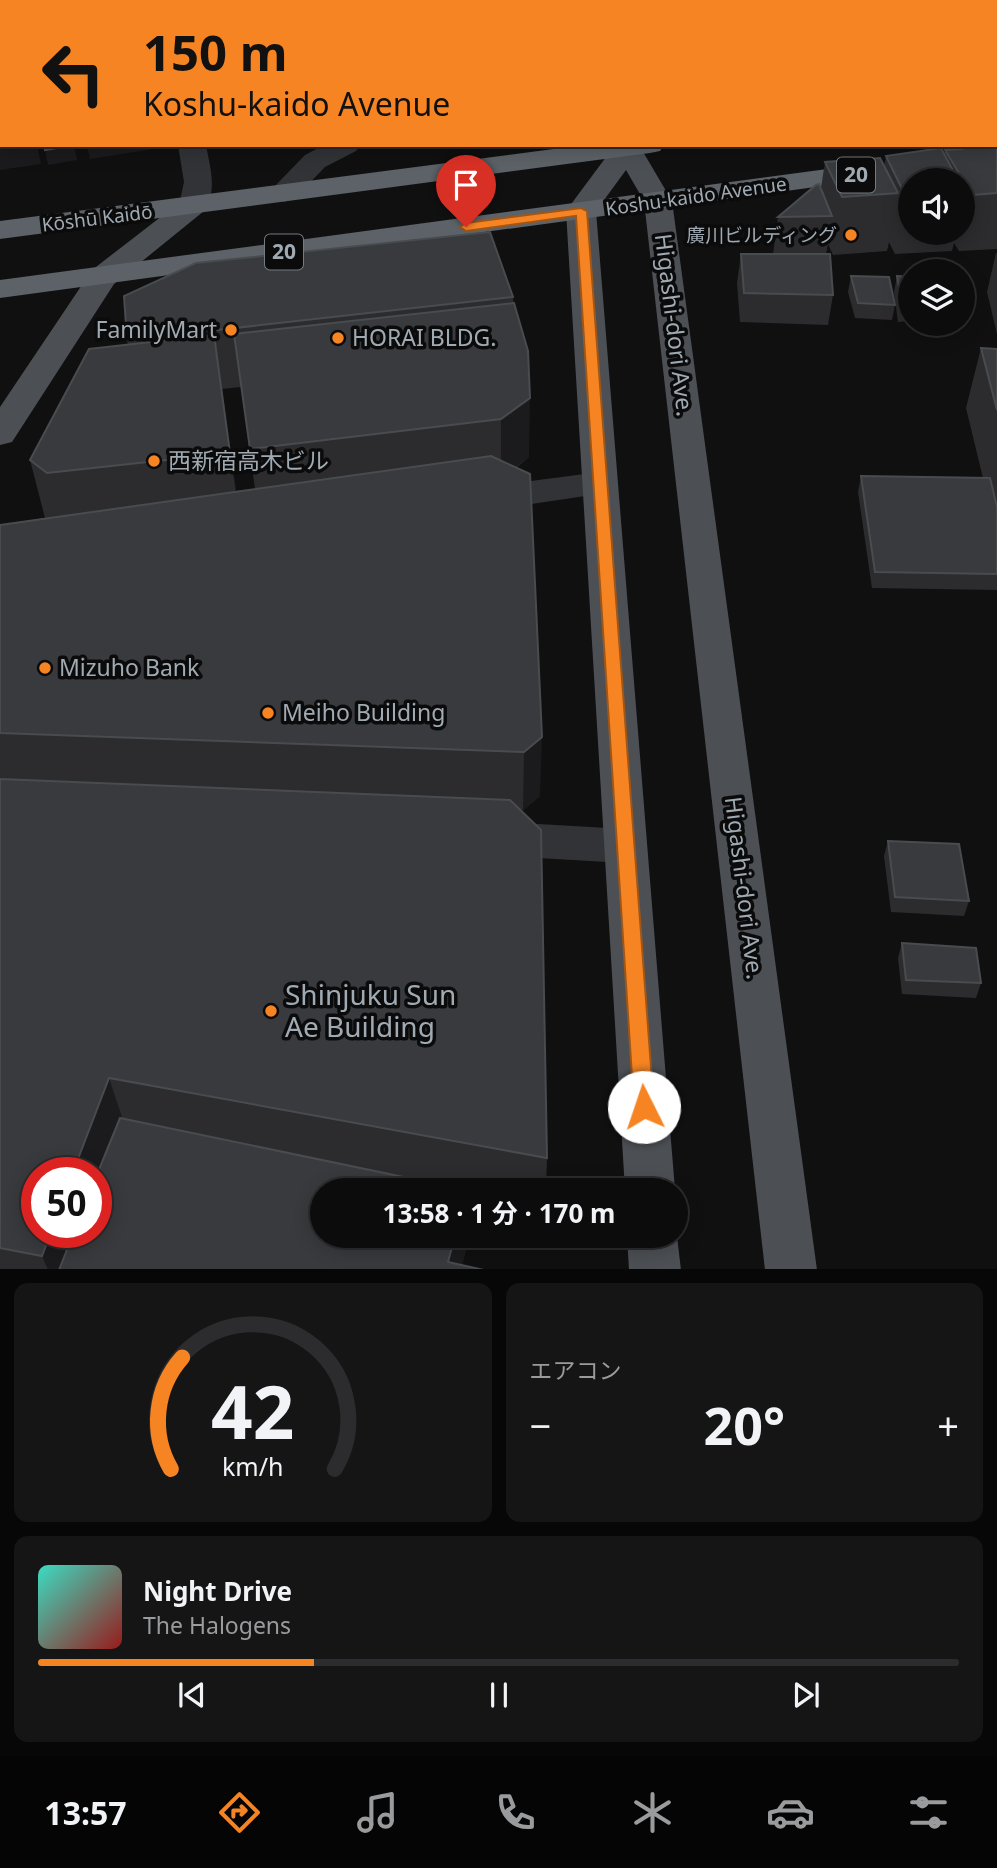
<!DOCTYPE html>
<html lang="ja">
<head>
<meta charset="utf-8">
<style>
	:root { --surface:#0c0c0d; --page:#151516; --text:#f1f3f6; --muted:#9a9b9d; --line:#2c2c2e; --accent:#f68423 }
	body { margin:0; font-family:"Noto Sans","Noto Sans JP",sans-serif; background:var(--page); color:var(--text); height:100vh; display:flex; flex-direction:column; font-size:26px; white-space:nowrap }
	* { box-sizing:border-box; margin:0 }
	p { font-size:23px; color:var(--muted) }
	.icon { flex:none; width:38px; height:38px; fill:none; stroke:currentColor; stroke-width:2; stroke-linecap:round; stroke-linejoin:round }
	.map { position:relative; height:1269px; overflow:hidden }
	.sheet { display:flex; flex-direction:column; gap:14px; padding:14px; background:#070707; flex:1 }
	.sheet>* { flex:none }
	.hud { position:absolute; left:0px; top:0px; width:998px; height:147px; box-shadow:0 4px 18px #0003,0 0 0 2px var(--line); background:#f68423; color:#111; overflow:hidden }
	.fabs { position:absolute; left:898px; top:168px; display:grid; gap:14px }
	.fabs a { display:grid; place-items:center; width:77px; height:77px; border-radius:50%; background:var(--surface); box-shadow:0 4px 18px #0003,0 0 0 2px var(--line); font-size:35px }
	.speed { position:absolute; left:21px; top:1157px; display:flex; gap:14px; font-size:35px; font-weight:700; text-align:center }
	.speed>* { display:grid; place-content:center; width:91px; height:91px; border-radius:50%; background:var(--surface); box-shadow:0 4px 18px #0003,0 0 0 2px var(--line); line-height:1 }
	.speed .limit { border:10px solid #d22; background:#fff; color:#111 }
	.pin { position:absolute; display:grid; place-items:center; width:60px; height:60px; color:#fff; margin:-72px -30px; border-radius:50% 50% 50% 0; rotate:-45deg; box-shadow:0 0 7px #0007 }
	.pin .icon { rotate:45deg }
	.me { position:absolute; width:77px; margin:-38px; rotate:356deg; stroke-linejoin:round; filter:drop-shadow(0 0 5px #0008) }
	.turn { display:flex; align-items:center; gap:24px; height:147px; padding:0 28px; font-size:32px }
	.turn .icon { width:91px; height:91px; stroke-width:2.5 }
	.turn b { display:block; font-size:49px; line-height:60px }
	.big { font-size:52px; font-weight:700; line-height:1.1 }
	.sheet .widget { flex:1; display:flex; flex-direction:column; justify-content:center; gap:10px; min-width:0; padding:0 24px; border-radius:14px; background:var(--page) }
	.sheet .dial { align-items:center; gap:0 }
	.dial svg { height:182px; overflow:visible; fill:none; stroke:var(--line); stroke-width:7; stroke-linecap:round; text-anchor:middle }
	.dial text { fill:var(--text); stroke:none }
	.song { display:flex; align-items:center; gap:21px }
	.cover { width:84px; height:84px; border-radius:10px; background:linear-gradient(135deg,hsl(170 70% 55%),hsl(0 70% 35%)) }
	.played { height:7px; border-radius:4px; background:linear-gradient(90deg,var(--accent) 30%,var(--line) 30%) }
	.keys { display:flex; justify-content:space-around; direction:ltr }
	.heat { display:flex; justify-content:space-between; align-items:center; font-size:38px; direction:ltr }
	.sheet .tiles { flex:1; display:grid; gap:14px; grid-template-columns:1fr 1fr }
	.widget:last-child { grid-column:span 2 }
	.trip { position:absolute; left:310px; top:1178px; width:378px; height:70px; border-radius:35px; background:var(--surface); box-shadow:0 4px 18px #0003,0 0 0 2px var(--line); font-weight:700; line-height:70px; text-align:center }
	.menu { display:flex; height:112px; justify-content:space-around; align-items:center; background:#050505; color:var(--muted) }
	.menu .icon { width:49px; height:49px }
	.menu .on { color:var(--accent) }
	.menu b { font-size:32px; color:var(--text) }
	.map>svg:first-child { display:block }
</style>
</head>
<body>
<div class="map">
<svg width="997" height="1270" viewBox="0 0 997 1270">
	<rect width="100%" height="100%" fill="#101011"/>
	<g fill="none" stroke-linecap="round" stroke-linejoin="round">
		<g fill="#313336" fill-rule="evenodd">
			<polygon points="153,0 177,0 178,2 154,2"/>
			<polygon points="270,0 309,0 310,2 271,2"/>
			<polygon points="508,0 532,0 507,2"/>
			<polygon points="845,0 869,0 870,2 846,2"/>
			<path d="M178,145h28c4,22 12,47 -2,66l-10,3 -10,-3 -5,-6 5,-23z"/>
			<polygon points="324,145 360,145 356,151 325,167 294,199 284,202 274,199 270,193 274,187 305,155"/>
			<polygon points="600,472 612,476 618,484 612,492 478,512 465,508 460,500 465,492 478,488"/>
			<polygon points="488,821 625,829 640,834 647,846 640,858 625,863 488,855 473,850 467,838 473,826"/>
		</g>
		<g fill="#4c5055" fill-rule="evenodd">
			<polygon points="615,145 639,145 672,201 817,1270 765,1270 644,201 626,170 596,211 675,1190 625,1190 566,211"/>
			<polygon points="194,196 204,199 209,205 204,211 114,284 12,442 0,445 0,407 92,270 184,199"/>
			<polygon points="676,1228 681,1270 629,1270 627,1236 676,1236"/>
		</g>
		<g fill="#5c6267" fill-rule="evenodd">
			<rect x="996" y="93" width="1" height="16"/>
			<polygon points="584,145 664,145 660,151 650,153 0,239 0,221"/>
			<polygon points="872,163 882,166 886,172 882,178 0,298 0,280"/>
		</g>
	</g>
	<g fill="#2c2c2f" fill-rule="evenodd">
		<polygon points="369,0 431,0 431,2 311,2 401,2"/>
		<path d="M997,141v108l-38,2 -5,-8 -2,8 -57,3 -6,-12 -2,9 -54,4 -5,-11 -2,10 7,41 -5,30 -88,-3 -3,-39 4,-29h32l5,-37 43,-29 4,-26 59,4 2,-10 58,-2 1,-4 13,-1 1,-4h37zM910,180h52v53h-52z"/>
		<polygon points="996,253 997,253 997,334 987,292"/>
		<polygon points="851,276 895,305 892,320 855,318 848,292"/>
		<polygon points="897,276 910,277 910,321 898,322 894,292"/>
		<path d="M513,297l16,160 -13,11 24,328 -19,15 26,347 -1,32h-224v46h146v5l-6,24 22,5h-484v-745l45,-7 -15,-58 98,-115 -1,-5zM241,387l14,102 -19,2 -14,-102z"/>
		<polygon points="981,348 997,349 997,590 872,588 858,492 861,476 983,478 966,408"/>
		<polygon points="888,841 969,901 964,916 891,912 884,856"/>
		<polygon points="902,943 981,983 976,998 902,994 898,958"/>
	</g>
	<g fill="#1b1b1d">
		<polygon points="0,0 39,0 27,2 2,2 2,6 0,6"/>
		<polygon points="0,112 2,112 2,145 37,145 41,164 0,170"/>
		<polygon points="74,145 77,160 48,165 45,150"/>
		<polygon points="87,145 153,145 154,149 90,159"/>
		<polygon points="214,335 223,394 239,513 230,453"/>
		<polygon points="530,398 529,457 501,478 501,419"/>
		<polygon points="542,737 540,796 523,811 524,752"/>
		<polygon points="109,1078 127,1132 96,1217 96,1172 73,1172"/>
		<polygon points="51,1232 91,1232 78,1270 48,1270 42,1256"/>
		<polygon points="455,1236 468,1236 468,1241 461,1270 448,1262"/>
	</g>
	<g fill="#383a3d" stroke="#484c4f" stroke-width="2">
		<polygon points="311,0 341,0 405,2 311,2"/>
		<rect x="0" y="13" width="2" height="99"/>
		<polygon points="996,141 997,141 997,193 972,195 945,150 962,149 960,145 996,145"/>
		<polygon points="44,145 74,145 45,150"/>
		<polygon points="941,148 958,180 910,180 910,196 906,197 886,156"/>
		<polygon points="880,158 898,193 842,197 825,162"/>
		<polygon points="819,184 832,216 778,217 816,185"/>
		<polygon points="490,232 513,297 127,340 124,296 196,263"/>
		<polygon points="741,254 830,254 833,295 744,293"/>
		<polygon points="851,276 889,277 895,305 858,303"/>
		<polygon points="897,276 910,277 910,306 902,306"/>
		<polygon points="514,303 528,351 530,398 501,419 250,449 234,334"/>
		<polygon points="214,335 230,453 47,473 30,460 89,349"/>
		<polygon points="981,348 997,349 997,410"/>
		<polygon points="491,456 530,474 542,737 524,752 0,733 0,525"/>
		<polygon points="861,476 990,478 997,507 997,574 875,572"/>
		<polygon points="0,779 510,800 541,830 547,1158 109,1078 73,1172 37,1172 37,1232 51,1232 42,1256 0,1248"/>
		<polygon points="888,841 959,844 969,901 895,897"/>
		<polygon points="902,943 976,948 981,983 906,980"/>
		<polygon points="120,1118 466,1190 322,1190 322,1236 455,1236 448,1262 484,1270 59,1270 74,1232 96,1232 96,1177"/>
	</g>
	<polygon fill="#f68423" stroke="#a05617" stroke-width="2" points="581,208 587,211 654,1107 651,1114 644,1116 637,1114 634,1107 576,216 466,231 460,227 466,223"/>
	<g fill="#f68423" stroke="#0b0b0c" stroke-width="2.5">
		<circle cx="851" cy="235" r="7"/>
		<circle cx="231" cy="330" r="7"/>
		<circle cx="338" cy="338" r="7"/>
		<circle cx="154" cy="461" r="7"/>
		<circle cx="45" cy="668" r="7"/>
		<circle cx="268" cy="713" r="7"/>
		<circle cx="271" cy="1011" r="7"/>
	</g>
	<g text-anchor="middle" stroke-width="7" stroke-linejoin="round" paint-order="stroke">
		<g font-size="19" fill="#a0aab2" stroke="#0b0b0c">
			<text transform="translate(696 196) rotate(-8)" y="7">Koshu-kaido Avenue</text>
			<text transform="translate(97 218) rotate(-7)" y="7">Kōshū Kaidō</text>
		</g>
		<g font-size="19" fill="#a0aab2" stroke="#0b0b0c" text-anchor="end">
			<text x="837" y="242">廣川ビルディング</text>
		</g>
		<g fill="#0b0b0c" stroke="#737a80" stroke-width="2">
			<rect x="837" y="157.5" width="38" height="35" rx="5"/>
			<rect x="265" y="234.5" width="38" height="35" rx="5"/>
		</g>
		<g font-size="21" font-weight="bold" fill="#a0aab2">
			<text x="856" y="182">20</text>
			<text x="284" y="259">20</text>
		</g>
		<g font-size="23" fill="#a0aab2" stroke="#0b0b0c">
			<text transform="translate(674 325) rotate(83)" y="8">Higashi-dori Ave.</text>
			<text transform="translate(744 888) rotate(83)" y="8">Higashi-dori Ave.</text>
		</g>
		<g font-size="23" fill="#a0aab2" stroke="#0b0b0c" text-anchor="start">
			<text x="217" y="338" text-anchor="end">FamilyMart</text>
			<text x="352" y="346">HORAI BLDG.</text>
			<text x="168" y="469">西新宿高木ビル</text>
			<text x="59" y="676">Mizuho Bank</text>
			<text x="282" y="721">Meiho Building</text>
		</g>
		<g font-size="28" fill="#a0aab2" stroke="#0b0b0c" text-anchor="start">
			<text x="285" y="1005">Shinjuku Sun<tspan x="285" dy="32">Ae Building</tspan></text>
		</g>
	</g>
</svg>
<div class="fabs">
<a><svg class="icon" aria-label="sound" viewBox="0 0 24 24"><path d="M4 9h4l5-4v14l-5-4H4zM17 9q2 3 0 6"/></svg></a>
<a><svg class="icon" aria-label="layers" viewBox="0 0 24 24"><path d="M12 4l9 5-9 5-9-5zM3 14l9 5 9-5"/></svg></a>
</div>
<div class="speed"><div class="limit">50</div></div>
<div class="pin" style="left:466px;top:227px;background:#d93025"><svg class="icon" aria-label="arrive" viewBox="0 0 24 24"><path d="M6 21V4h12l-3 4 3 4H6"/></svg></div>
<svg class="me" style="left:644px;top:1107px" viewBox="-20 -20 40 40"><circle r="19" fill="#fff"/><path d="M0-13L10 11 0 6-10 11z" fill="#f68423"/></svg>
<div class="trip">13:58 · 1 分 · 170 m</div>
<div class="hud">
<div class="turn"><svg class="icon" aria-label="left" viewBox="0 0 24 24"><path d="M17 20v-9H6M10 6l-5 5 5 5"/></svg><div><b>150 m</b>Koshu-kaido Avenue</div></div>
</div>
</div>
<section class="sheet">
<div class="tiles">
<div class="widget dial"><svg viewBox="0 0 100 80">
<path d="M14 69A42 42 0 1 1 86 69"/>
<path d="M14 69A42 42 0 0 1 19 20" stroke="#f68423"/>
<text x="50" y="56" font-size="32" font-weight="700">42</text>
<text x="50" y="72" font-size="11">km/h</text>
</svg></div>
<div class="widget"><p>エアコン</p>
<div class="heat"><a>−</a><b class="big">20°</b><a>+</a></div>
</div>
<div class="widget">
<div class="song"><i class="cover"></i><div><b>Night Drive</b><p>The Halogens</p></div></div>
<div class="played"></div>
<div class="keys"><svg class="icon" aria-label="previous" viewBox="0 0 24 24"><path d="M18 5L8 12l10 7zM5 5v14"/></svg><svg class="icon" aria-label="pause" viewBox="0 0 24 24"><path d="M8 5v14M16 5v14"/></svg><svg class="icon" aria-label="next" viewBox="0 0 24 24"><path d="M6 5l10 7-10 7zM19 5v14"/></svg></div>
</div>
</div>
</section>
<nav class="menu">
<b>13:57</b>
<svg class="icon on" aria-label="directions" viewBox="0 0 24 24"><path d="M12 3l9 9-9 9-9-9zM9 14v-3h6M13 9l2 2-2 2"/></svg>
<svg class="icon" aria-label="music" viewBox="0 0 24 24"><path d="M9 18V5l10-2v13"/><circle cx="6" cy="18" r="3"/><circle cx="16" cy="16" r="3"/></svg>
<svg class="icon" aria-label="phone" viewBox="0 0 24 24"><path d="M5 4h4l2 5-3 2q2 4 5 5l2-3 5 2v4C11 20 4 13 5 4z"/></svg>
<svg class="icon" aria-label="climate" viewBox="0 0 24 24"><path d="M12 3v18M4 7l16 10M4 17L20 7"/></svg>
<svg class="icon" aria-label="car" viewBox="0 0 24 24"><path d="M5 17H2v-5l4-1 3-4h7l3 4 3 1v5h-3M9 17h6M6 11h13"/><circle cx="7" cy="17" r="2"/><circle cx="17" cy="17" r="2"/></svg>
<svg class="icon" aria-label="filters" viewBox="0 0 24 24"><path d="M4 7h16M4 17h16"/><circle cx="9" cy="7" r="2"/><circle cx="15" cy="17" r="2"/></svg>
</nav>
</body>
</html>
